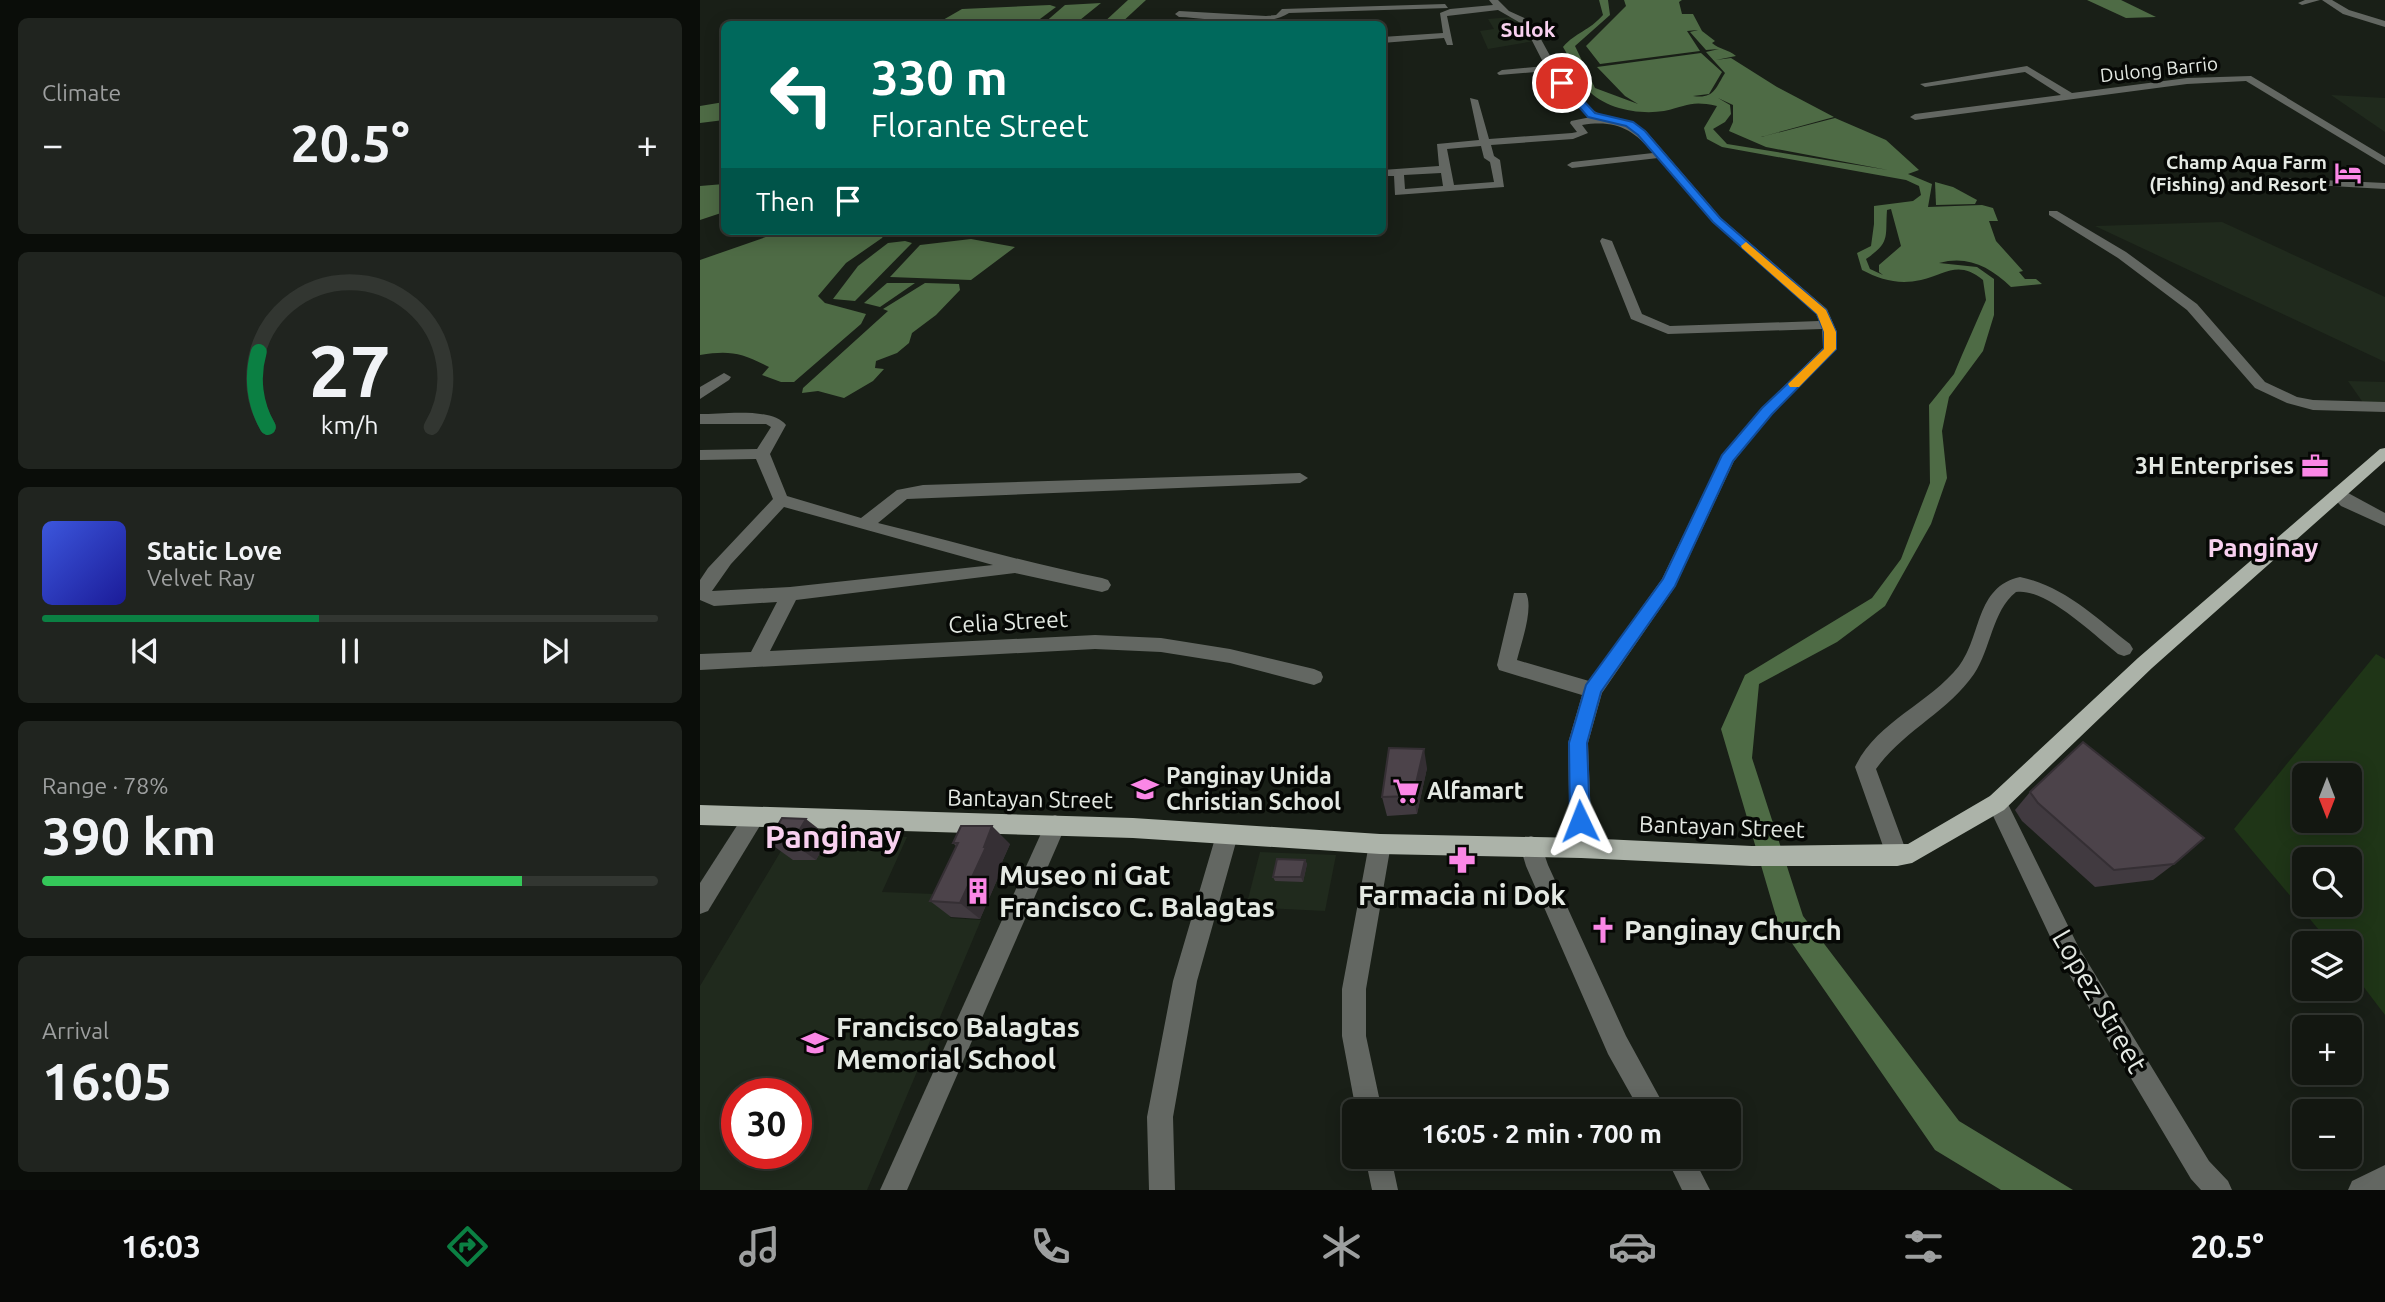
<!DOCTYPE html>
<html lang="en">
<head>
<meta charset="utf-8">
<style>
	:root { --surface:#131711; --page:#20241f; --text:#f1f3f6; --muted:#9d9f9f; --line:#323631; --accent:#0b8043 }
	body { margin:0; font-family:Ubuntu,sans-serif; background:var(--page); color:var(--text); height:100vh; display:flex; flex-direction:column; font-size:26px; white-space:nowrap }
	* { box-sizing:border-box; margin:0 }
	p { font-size:23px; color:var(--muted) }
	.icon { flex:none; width:38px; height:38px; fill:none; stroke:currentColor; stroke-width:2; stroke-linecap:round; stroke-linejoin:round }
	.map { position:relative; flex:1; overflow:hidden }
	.drawer { display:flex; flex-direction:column; gap:18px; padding:18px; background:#0a0d09; width:700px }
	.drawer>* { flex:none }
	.guide { position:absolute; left:21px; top:21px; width:665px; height:214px; border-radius:10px; box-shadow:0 4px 18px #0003,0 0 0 2px var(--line); background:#00695c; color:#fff; overflow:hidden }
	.needle { width:46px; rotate:180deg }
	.fabs { position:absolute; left:1592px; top:763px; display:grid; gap:14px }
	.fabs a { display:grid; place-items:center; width:70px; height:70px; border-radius:10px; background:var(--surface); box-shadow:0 4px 18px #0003,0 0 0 2px var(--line); font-size:35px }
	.speed { position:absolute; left:21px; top:1078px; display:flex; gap:14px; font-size:35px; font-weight:700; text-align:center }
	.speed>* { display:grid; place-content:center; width:91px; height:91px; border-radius:50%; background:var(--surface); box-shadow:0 4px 18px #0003,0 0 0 2px var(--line); line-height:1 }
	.speed .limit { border:10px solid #d22; background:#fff; color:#111 }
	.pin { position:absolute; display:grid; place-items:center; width:60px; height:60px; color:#fff; margin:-30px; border:4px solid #fff; border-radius:50%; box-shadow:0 2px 7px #0007 }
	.me { position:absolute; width:77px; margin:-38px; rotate:358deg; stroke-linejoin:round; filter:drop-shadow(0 0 5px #0008) }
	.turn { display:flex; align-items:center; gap:24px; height:147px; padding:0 35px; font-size:32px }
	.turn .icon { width:91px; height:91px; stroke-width:2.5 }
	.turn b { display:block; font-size:49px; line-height:60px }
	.then { display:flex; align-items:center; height:66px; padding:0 35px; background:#0003; gap:14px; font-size:26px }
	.big { font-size:52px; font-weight:700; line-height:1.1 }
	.drawer .card { flex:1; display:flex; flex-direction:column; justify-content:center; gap:10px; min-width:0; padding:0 24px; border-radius:10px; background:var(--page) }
	.drawer .dial { align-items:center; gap:0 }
	.dial svg { height:182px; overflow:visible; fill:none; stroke:var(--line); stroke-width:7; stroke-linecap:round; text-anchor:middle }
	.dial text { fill:var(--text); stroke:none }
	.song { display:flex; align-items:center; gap:21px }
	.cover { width:84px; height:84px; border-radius:10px; background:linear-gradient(135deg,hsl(230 70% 55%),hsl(240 70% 35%)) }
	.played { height:7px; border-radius:4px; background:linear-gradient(90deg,var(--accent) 45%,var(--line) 45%) }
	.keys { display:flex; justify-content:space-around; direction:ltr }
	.heat { display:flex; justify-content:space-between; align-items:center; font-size:38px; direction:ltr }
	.charge { height:10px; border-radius:5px; background:linear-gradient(90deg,#34c759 78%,var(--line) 0) }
	.trip { position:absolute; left:642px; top:1099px; width:399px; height:70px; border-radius:10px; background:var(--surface); box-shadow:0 4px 18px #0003,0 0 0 2px var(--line); font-weight:700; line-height:70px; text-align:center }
	.menu { display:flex; height:112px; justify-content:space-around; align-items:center; background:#080907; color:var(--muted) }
	.menu .icon { width:49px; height:49px }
	.menu .selected { color:var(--accent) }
	.menu b { font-size:32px; color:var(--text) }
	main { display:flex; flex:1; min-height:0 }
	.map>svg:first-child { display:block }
</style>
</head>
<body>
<main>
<section class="drawer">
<div class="card"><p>Climate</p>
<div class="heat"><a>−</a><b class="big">20.5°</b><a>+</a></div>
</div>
<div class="card dial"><svg viewBox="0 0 100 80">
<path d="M14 69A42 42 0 1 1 86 69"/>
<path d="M14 69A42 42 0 0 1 10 36" stroke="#0b8043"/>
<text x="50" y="56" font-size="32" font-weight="700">27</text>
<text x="50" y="72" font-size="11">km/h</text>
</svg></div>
<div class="card">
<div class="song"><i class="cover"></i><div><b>Static Love</b><p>Velvet Ray</p></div></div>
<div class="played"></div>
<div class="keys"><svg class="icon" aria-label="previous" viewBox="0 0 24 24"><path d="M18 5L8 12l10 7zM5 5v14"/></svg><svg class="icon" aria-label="pause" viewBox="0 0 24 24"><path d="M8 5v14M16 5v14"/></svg><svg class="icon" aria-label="next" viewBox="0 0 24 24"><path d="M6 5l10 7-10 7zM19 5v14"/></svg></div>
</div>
<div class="card"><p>Range · 78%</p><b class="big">390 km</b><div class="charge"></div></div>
<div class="card"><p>Arrival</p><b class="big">16:05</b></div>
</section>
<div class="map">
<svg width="1685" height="1190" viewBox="0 0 1685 1190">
	<rect width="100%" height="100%" fill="#191f17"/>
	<g fill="#202a1d" fill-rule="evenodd">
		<polygon points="812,17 823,22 834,41 788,49 780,31 794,29 788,19"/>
		<polygon points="1631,95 1685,98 1685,132"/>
		<polygon points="1522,222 1685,297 1685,362 1395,226"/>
		<polygon points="1648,381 1685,382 1685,405 1664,404"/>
		<path d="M93,831l114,6 -25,55 78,3 -10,23 31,2 -114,270h-167v-204zM37,1094h59v59h-59z"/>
		<polygon points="560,852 636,855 625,911 546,907"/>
	</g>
	<path fill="#1f3517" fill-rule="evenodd" d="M1676,654l9,5v356l-35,-46v-26h-20l-96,-114zM1605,775h45v46h-45zM1605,859h45v46h-45z"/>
	<g fill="#4e6b45" fill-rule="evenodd">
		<polygon points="428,0 446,0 420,24 402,24"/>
		<path d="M899,0h9l2,15 -35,31 20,42 43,16 -13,-8 -28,-29 104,-14 21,19 -13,22 -16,2c21,3 22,-7 32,-23l-19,-21 13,-3 -13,1 -16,-18 8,-2 -11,1 13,20 -100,13 -14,-18 40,-40 -2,-6h58l-3,2 3,12h11l9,17 13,10 -3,2c8,7 16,6 24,13l-20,4 15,-2 46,29 57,30 -73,20 74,-19 51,22 33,30 -11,4 24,10 -4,23 54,-2 11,3 5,13h-9l7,20 27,30 -4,1 6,7h11l6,5 -31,3c-21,-20 -43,-32 -72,-24l38,4 17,12v36l-11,36 -34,46 -7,34 5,47 -16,46 -46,82 -48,36 -78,42 -7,74 51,158 156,205 114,69h-72l-66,-40 -157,-227 -57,-194 24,-54 127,-77 29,-39 29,-76 -1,-78 25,-31 8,-19 24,-55 -3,-20c-25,-20 -36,-6 -62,0 -22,5 -40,0 -59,-10l-5,-17 14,-7 3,-22v-18l39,-5 8,-6 -2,-9 -13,-6 -184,-33 -15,-8 -3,-11 13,-22c-27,-6 -29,0 -53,5 -25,4 -59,-2 -77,-22 -10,-11 -16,-29 -24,-42 13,-15 26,-16 40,-32zM1018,98l15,7v17l-4,9 37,16 122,23 -161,-26 -14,-15 12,-7 6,-8 -1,-9zM1191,209l10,37 -22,19v7l4,3 -13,-6 -4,-10c25,-17 19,-22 21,-49z"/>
		<polygon points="1387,0 1421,0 1456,17 1426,18"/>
		<polygon points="401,3 375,24 343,24 365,5"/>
		<polygon points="350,5 356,7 336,22 327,24 236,24 262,9"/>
		<polygon points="24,102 24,120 0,123 0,106"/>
		<polygon points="1235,182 1253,187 1277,200 1275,204 1236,205"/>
		<polygon points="24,184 24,212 0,220 0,186"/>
		<path d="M83,231l8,4 18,-4h77l-4,7 -36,25 -28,33 7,7 41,11 -5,10 -67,58h-13l-19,-7 7,-8c-27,-14 -39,-17 -69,-12v-95z"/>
		<polygon points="271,239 315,247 271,280 190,277 220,245"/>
		<polygon points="205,241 212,243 155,301 133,299 158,266 188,243"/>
		<polygon points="187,283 215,283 180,307 164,303"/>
		<polygon points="225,283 259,284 260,290 236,315 212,333 209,343 197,353 176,361 175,368 184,369 173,381 144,398 118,391 102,393 103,388 188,311 183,309"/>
	</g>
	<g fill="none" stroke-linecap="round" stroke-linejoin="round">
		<g fill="#636762" fill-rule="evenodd">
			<path d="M789,0h9l11,11 22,10 29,53 28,33 16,10 30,7 12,7 75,87 106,91 10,23v17l-65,65 -38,47 -59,126 -73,106 -14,50 4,105 -3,7 -8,3 -8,-3 -3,-7 -2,-105 14,-48 -83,-25 -2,-5 17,-72h12c8,15 -5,51 -9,67l72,21 73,-102 60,-124 40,-47 61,-60 -1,-19 -154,5 -37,-15 -31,-78 2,-3 10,3 30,73 28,12 149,-5 -3,-7 -103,-92 -55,-64 -86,10 -5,-3 5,-3 81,-9c-21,-25 -38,-33 -71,-28l6,8 -15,6 -82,6 3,11 6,4 4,27 -109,8 -1,-19h-12v-6l57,-4 -2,-22 42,-4 -9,-42 8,2 11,39 83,-6 5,-1 -7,-9 1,-2 20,-4 -21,-16 -22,-30 -49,4 -2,-2 5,-3 43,-4 -21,-41 -26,-15 -51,6 6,29h-6l-3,-7 -62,5v-6l61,-4 -3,-20 10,-4 43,-4zM781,146l3,12 6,4 4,20 -40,3 -7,-36zM741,173l2,13 -38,3 -1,-14z"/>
			<polygon points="1605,0 1620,0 1602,5 1598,3"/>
			<polygon points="1622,0 1632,0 1649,10 1685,21 1685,27 1643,14"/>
			<path d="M745,4l3,4 -159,5c-24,16 -81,5 -110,4l-4,-3 4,-3 87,5 10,-1 6,-6z"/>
			<polygon points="1327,66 1372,93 1487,78 1551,76 1685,157 1685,165 1546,81 1487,84 1215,120 1210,117 1215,114 1361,95 1325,72 1225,87 1220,84"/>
			<polygon points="1582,178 1685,183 1685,189 1578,183 1578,179"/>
			<polygon points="1349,211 1357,211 1426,252 1497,304 1565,382 1597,397 1613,400 1685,402 1685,412 1613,410 1587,403 1555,388 1487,310 1418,258 1349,215"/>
			<polygon points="24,373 31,377 29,380 0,399 0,387"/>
			<path d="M0,414c23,0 72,-7 86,11l-16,29 17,42 74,22 36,-28 26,-5 377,-12 8,5 -8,5 -393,16 -29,24c75,18 148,40 224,55l6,2 3,5 -3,5 -6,2 -87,-19 -219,27 -26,51 325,-16 66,3 69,11 84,20 7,3 2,5 -2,5 -7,3 -84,-22 -69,-11 -66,-3 -395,21v-16l51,-2 26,-50 -63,4 -14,-6v-20l8,-12 65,-69 -17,-40 -56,1v-10l57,-1 14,-22 -5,-3h-66zM84,507l209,58 -203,22 -78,4 19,-27z"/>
			<polygon points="1637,487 1685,513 1685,526 1641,506 1629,493"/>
			<path d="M1320,577c44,9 76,41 110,67l3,5 -3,5 -6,2 -6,-2c-23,-18 -73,-67 -102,-62 -24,19 -25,57 -42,82 -26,38 -71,57 -98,95l32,87 -3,7 -8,3 -8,-3 -34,-96c21,-45 74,-63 104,-101 23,-30 16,-79 61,-89z"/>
			<polygon points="1297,794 1304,796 1379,948 1509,1161 1528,1181 1532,1190 1501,1190 1491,1179 1363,964 1287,803 1290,796"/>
			<polygon points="54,807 61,810 64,817 61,824 8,911 0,914 0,883 47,810"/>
			<polygon points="355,815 362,818 366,825 207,1190 180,1190 348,818"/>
			<polygon points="527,825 535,828 538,835 497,981 473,1117 475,1190 449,1190 447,1117 473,981 516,835 519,828"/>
			<polygon points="680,834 688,837 691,844 666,989 666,1036 682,1111 656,1111 642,1036 642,989 669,844 672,837"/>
			<polygon points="831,836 839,839 848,865 926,1036 967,1111 940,1111 908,1054 826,866 820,846 823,839"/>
			<polygon points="665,1157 691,1157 698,1190 672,1190"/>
			<polygon points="966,1157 993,1157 1010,1190 982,1190"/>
			<polygon points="1685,1165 1685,1190 1648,1190 1652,1181"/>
		</g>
		<polygon fill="#acb3a9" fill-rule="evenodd" points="1685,448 1685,461 1452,668 1304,810 1212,863 1197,866 1052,866 881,858 680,854 433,838 0,825 0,805 433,818 680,834 881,838 1052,846 1208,844 1290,796 1438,658 1680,449"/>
	</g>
	<g fill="#413a40">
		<polygon points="727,768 717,814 687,816 682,797"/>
		<polygon points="1330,792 1474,864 1453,880 1395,887 1322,821 1315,810"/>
		<polygon points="129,837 116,860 93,860 68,842"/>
		<polygon points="253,843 310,844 302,862 304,864 280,919 251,917 230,901 256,846"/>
		<polygon points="605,860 607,864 603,882 575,881 573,877"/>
	</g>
	<g fill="#352f34">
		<polygon points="724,749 727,768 717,814 713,796"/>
		<polygon points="106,819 129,837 116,860 92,843"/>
		<polygon points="292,826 310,844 302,862 304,864 280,919 260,903"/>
		<polygon points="605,860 607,864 603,882 601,877"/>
	</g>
	<g fill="#4c434a" stroke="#352f34" stroke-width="2">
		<polygon points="1383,742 1504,838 1474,864 1414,870 1338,803 1330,792"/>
		<polygon points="689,748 724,749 713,796 682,797"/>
		<polygon points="82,818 106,819 92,843 68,842"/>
		<polygon points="261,826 292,826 284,847 286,847 260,903 230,901 258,843 253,843"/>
		<polygon points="577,859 605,860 601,877 573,877"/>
	</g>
	<polygon fill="#1a73e8" stroke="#114b97" stroke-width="2" points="859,81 865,81 895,113 933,122 945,131 1020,218 1126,310 1136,332 1136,349 1072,414 1033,461 975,586 901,692 887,743 890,821 887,828 880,830 873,828 870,821 869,743 886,685 963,579 1022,455 1062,408 1124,349 1124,332 1117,314 1013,222 938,135 926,126 888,117 859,84"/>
	<polygon fill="#f59e0b" points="1046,242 1126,310 1136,332 1136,349 1099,387 1090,387 1088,384 1124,349 1124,332 1117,314 1042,248 1041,246"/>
	<defs>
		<symbol id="hotel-bare" viewBox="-9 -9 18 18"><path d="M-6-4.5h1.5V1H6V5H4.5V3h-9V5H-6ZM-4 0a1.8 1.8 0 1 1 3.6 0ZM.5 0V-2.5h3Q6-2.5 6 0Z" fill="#fb87e6" stroke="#060805" stroke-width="2.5" paint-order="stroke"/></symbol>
		<symbol id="office-bare" viewBox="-9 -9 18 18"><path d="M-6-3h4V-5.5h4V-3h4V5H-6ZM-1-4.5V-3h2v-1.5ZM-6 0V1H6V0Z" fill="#fb87e6" stroke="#060805" stroke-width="2.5" paint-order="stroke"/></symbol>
		<symbol id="school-bare" viewBox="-9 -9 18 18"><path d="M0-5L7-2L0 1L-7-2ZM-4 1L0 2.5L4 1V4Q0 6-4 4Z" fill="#fb87e6" stroke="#060805" stroke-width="2.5" paint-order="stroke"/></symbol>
		<symbol id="supermarket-bare" viewBox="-9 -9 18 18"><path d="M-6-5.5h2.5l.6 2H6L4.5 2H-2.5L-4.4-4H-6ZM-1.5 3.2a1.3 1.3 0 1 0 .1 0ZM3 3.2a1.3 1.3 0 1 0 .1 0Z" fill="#fb87e6" stroke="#060805" stroke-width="2.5" paint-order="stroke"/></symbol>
		<symbol id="pharmacy-bare" viewBox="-9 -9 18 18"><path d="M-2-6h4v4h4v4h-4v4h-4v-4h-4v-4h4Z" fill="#fb87e6" stroke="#060805" stroke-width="2.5" paint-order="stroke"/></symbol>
		<symbol id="building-bare" viewBox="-9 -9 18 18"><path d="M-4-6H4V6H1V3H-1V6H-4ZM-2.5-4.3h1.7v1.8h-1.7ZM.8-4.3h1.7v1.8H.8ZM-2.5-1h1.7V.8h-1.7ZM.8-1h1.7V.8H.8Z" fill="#fb87e6" stroke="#060805" stroke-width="2.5" paint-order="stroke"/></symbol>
		<symbol id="church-bare" viewBox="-9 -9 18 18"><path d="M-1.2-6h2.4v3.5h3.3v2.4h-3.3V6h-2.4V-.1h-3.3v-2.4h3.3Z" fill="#fb87e6" stroke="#060805" stroke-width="2.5" paint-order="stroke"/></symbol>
	</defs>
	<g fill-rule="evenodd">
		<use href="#hotel-bare" x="1629" y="154" width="38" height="38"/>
		<use href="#office-bare" x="1596" y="447" width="38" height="38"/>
		<use href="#school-bare" x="426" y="770" width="38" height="38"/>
		<use href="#supermarket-bare" x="687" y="772" width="38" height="38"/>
		<use href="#pharmacy-bare" x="743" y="841" width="38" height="38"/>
		<use href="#building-bare" x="259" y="872" width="38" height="38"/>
		<use href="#church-bare" x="884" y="911" width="38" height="38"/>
		<use href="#school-bare" x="96" y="1024" width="38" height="38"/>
	</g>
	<g text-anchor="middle" stroke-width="7" stroke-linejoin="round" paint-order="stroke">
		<g font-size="19" fill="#e4e9e3" stroke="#060805">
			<text transform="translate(1459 69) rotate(-6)" y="7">Dulong Barrio</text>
		</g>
		<g font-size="19" font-weight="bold" fill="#e4e9e3" stroke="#060805" text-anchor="end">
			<text x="1627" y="169">Champ Aqua Farm<tspan x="1627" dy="22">(Fishing) and Resort</tspan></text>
		</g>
		<g font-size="21" font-weight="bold" fill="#f8d0ef" stroke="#060805">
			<text x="828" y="37">Sulok</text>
		</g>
		<g font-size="23" font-weight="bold" fill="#e4e9e3" stroke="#060805" text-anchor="start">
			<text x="1594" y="474" text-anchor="end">3H Enterprises</text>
			<text x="466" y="784">Panginay Unida<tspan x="466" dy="26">Christian School</tspan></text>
			<text x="727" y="799">Alfamart</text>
		</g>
		<g font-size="23" fill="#e4e9e3" stroke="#060805">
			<text transform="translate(308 622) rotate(-3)" y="8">Celia Street</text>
			<text transform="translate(330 799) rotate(1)" y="8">Bantayan Street</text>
			<text transform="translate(1022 827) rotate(2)" y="8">Bantayan Street</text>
		</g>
		<g font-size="26" font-weight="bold" fill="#f8d0ef" stroke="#060805">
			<text x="1563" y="557">Panginay</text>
		</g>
		<g font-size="28" font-weight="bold" fill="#e4e9e3" stroke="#060805" text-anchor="start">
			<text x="299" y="885">Museo ni Gat<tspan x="299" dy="32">Francisco C. Balagtas</tspan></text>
			<text x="762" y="905" text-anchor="middle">Farmacia ni Dok</text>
			<text x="924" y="940">Panginay Church</text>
			<text x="136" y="1037">Francisco Balagtas<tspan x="136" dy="32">Memorial School</tspan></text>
		</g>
		<g font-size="28" fill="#e4e9e3" stroke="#060805">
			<text transform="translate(1400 1001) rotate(60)" y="10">Lopez Street</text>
		</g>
		<g font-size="32" font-weight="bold" fill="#f8d0ef" stroke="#060805">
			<text x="133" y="848">Panginay</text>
		</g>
	</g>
</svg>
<div class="fabs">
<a><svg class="needle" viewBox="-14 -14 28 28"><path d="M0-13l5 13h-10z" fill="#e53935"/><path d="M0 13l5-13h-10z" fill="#9d9f9f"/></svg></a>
<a><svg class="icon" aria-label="search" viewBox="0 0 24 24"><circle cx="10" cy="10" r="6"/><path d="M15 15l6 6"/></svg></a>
<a><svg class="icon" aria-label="layers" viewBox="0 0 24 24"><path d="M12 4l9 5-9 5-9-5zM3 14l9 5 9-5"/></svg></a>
<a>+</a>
<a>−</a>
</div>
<div class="speed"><div class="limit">30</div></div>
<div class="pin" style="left:862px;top:83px;background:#d93025"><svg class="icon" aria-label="arrive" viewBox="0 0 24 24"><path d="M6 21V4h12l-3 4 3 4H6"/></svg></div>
<svg class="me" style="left:880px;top:821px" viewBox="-20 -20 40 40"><path d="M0-17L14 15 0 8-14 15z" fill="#1a73e8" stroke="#fff" stroke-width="4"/></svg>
<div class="trip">16:05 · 2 min · 700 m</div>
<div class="guide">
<div class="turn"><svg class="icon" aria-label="left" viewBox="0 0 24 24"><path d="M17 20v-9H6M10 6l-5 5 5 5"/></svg><div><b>330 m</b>Florante Street</div></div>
<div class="then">Then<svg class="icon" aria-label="arrive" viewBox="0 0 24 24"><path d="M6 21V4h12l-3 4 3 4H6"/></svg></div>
</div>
</div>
</main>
<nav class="menu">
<b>16:03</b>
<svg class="icon selected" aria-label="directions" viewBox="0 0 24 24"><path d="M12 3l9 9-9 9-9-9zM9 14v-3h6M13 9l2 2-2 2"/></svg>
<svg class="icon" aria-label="music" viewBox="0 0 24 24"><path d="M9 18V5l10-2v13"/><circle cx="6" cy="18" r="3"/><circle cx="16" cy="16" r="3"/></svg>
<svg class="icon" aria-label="phone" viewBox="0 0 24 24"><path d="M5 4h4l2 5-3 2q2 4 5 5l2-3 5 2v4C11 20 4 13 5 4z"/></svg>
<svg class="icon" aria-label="climate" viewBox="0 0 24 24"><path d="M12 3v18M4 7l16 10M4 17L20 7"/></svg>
<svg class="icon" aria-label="car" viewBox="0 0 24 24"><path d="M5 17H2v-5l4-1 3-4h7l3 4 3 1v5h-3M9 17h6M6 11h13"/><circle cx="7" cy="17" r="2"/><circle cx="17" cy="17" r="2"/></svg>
<svg class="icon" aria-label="filters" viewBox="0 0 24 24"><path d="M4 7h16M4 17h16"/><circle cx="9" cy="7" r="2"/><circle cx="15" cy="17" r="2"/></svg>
<b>20.5°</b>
</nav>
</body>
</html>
